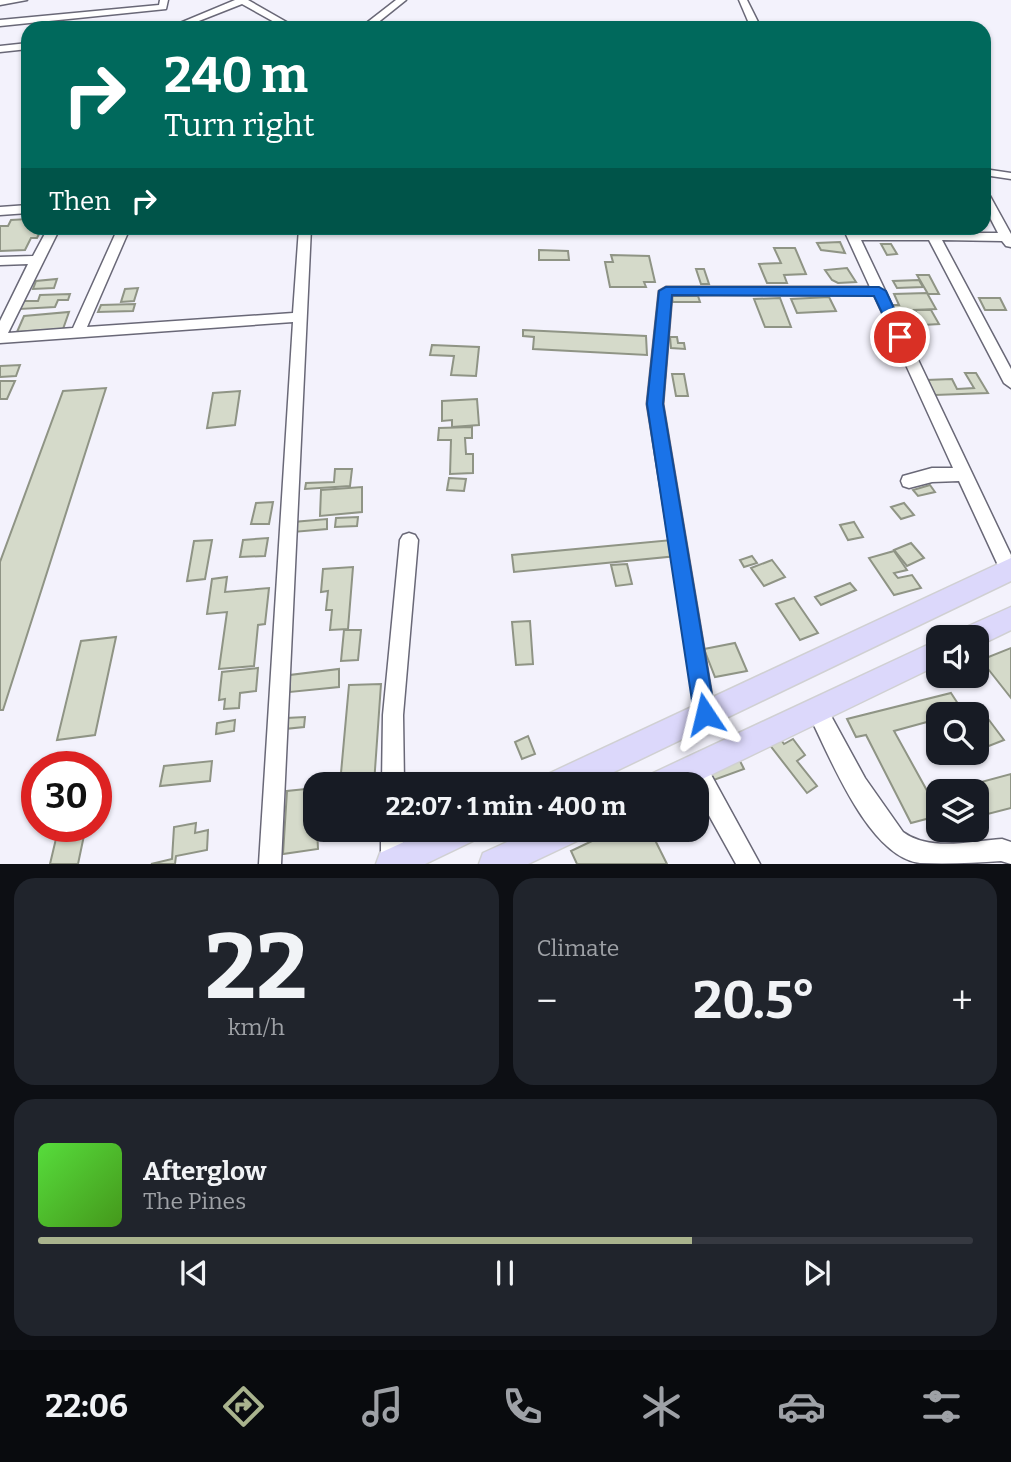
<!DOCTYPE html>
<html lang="en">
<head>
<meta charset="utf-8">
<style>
	:root { --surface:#171b24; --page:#20242c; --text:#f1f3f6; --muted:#9ea1a6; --line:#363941; --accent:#a9b38d }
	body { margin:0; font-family:Bitter,serif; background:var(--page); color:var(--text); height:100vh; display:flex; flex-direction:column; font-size:26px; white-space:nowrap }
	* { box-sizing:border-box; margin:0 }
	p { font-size:23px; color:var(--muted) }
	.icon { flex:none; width:38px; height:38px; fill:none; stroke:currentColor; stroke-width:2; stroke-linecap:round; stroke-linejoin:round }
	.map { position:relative; height:864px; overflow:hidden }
	.panel { display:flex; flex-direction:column; gap:14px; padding:14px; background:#0d0f14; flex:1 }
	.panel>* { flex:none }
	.banner { position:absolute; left:21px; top:21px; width:970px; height:214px; border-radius:21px; box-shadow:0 2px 5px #0004; background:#00695c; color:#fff; overflow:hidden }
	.controls { position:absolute; left:926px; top:625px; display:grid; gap:14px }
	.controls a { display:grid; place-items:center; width:63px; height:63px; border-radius:14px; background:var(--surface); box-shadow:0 2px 5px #0004; font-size:35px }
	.speed { position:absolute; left:21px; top:751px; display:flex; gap:14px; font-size:35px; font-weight:700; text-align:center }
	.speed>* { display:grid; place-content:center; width:91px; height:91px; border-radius:50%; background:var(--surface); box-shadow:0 2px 5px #0004; line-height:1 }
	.speed .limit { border:10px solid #d22; background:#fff; color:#111 }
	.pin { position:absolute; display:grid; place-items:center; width:60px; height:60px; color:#fff; margin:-30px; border:4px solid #fff; border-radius:50%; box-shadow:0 2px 7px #0007 }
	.me { position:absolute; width:77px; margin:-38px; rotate:350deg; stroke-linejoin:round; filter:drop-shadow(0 0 5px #0008) }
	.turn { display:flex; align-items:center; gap:24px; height:147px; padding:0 28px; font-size:32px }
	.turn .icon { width:91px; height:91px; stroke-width:2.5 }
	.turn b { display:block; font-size:49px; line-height:60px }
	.then { display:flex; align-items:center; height:66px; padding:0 28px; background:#0003; gap:14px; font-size:26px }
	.big { font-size:52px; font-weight:700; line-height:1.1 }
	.panel .tile { flex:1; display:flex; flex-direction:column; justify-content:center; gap:10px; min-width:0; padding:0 24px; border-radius:21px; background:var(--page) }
	.panel .dial { align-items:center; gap:0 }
	.dial b { font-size:91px; line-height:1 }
	.song { display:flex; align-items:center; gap:21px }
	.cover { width:84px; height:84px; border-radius:10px; background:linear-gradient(135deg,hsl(110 70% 55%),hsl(100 70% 35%)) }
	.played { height:7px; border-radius:4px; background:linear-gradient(90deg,var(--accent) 70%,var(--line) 70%) }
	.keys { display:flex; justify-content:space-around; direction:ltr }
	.heat { display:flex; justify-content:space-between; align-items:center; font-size:38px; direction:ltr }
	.panel .tiles { flex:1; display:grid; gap:14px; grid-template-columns:1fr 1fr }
	.tile:last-child { grid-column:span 2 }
	.trip { position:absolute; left:303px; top:772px; width:406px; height:70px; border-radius:21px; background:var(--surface); box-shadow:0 2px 5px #0004; font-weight:700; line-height:70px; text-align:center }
	.menu { display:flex; height:112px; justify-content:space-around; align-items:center; background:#090b0e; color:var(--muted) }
	.menu .icon { width:49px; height:49px }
	.menu .selected { color:var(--accent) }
	.menu b { font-size:32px; color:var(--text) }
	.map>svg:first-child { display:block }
</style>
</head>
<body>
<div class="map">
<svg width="1011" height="864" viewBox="0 0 1011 864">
	<rect width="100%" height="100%" fill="#f3f2fc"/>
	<g fill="#d5daca" stroke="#8f9485" stroke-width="2">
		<polygon points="28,219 28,228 41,230 37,238 31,238 25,250 0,251 0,226 8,226 11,220"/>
		<polygon points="163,228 190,228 188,233 160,234"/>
		<polygon points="840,242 845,253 821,250 817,243"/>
		<polygon points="881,244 891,244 897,254 887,255"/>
		<polygon points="774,248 795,248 806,274 784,275 787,283 767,283 759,264 781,263"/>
		<polygon points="539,250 568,251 569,260 539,260"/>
		<polygon points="611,255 649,256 655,282 644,282 646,287 610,287 605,262 613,262"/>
		<polygon points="847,268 856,282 838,283 832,280 825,270"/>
		<polygon points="696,269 704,269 709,284 701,284"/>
		<polygon points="917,275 929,275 939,294 928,294"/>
		<polygon points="57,279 54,288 33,289 36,281"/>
		<polygon points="919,280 923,287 897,288 893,281"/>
		<polygon points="138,288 134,301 121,302 125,289"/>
		<polygon points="927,293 936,309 914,310 920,321 899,322 891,305 899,305 894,294"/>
		<polygon points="70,294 68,300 58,300 55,307 20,309 23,301 38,301 40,295"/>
		<polygon points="671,296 698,296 700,302 673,302"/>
		<polygon points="829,297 836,311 797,313 791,299"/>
		<polygon points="780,298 791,327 765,327 754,299"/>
		<polygon points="979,298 1000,298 1006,310 985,310"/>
		<polygon points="135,304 133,311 98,312 101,305"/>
		<polygon points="915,310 931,310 939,324 923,325"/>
		<polygon points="69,312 63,329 17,332 24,316"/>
		<polygon points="523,330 646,336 647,355 533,349 534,337 523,336"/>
		<polygon points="670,337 677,337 678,343 684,343 685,349 671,348"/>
		<polygon points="432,345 479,347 476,376 451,375 454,356 430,355"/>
		<polygon points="20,365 16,376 0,377 0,366"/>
		<polygon points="965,373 976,373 988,393 935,395 927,380 952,379 957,389 974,388"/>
		<polygon points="672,374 684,374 688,396 676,396"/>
		<polygon points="0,381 15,381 7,399 0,399"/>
		<polygon points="106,388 3,710 0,710 0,562 63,391"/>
		<polygon points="240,391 235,425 207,428 213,393"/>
		<polygon points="477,399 479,425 452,427 452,420 442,421 442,401"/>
		<polygon points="472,427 472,438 465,438 466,454 473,454 473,473 450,474 451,440 438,440 439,428"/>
		<polygon points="335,469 352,469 350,486 305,489 306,483 334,482"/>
		<polygon points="449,478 466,479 464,491 447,490"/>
		<polygon points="930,485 935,492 918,496 913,490"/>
		<polygon points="362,487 362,512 320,516 321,490"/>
		<polygon points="273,502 269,524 251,524 256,503"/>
		<polygon points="904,503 914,515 901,519 891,507"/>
		<polygon points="358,517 357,526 335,527 336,518"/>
		<polygon points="327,519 327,529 293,532 293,522"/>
		<polygon points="854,522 863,537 848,540 840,525"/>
		<polygon points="268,538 265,556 240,557 243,540"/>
		<polygon points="212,540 205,579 187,581 194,541"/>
		<polygon points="672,540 677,556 514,572 512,555"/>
		<polygon points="911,543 924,558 907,566 894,550"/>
		<polygon points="894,551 907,570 894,573 898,578 912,575 921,588 894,595 869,558"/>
		<polygon points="752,556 757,563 744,567 740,560"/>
		<polygon points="772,560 785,577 764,586 751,568"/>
		<polygon points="627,564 632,584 616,586 611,565"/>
		<polygon points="353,567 348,629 330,630 332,610 326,610 328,591 321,592 323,569"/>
		<polygon points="227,577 225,592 269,588 265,624 258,625 254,666 219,669 227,612 207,614 212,579"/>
		<polygon points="850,583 856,590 821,605 815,597"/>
		<polygon points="794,598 818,633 800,640 776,604"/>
		<polygon points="530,621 533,664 516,665 512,622"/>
		<polygon points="344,630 361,630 358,660 341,661"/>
		<polygon points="116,637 95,735 57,740 81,641"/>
		<polygon points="735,643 747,671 715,677 704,649"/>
		<polygon points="1011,648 1011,698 981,660"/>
		<polygon points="258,668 256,691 240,693 239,708 224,709 225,699 219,700 222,672"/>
		<polygon points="339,669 339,687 290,692 290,675"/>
		<polygon points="381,684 374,784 340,784 349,685"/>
		<polygon points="951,693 964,713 938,714 938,719 894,731 930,796 938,794 938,825 934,817 911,823 866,735 856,737 847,719"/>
		<polygon points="983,712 1004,740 976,751 976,715"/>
		<polygon points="305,717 304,727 284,729 286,718"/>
		<polygon points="235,720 234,731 216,734 217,723"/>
		<polygon points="528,736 535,754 522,759 515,742"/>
		<polygon points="779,737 784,744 793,739 805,755 797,761 817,786 807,793 769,744"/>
		<polygon points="738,757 744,769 711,781 706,769"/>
		<polygon points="212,761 210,781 160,786 164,766"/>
		<polygon points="1011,774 1011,808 976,817 976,791 948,791"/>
		<polygon points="315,788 318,849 283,854 287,791"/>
		<polygon points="196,823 195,833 208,830 207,850 176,856 175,864 151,864 172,859 174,827"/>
		<polygon points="59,826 86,826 78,864 50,864"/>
		<polygon points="615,830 650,830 667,864 577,864 571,851"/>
	</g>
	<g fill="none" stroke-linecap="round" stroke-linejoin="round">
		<defs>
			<g id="minor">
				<polygon points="0,0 27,0 0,5"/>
				<polygon points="160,0 168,0 166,9 0,26 0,20 159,5"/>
				<polygon points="235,0 248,0 297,28 285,28 242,4 181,28 168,28"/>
				<polygon points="396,0 406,0 371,28 360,28"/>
				<polygon points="739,0 747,0 761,28 751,28"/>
				<polygon points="28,43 28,49 0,52 0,46"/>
				<polygon points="984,169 1011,173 1011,179 984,175"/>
				<polygon points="984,192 990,196 1011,234 1011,247 1006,246 1002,241 942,240 1011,369 1011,388 1004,383 929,240 861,240 1011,555 1009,578 1003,576 959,481 932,482 909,488 903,486 901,481 903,476 932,468 953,468 874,295 672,295 663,404 715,714 712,721 705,724 698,721 647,404 659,291 666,287 870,287 843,228 855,228 857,232 925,233 923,228 935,228 938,233 998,233 984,206"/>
				<polygon points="28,205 28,213 0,215 0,207"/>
				<polygon points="48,228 60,228 8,333 73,328 118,228 130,228 87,327 293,313 299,228 311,228 281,864 259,864 293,322 0,343 0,321 28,264 0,265 0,257 33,256"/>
				<polygon points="409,533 415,535 418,540 403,715 404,784 382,784 383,715 400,540 403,535"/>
				<path d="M817,700l7,3 41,75 38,54c27,20 68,9 99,7l9,3v22l-10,-3c-26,2 -54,3 -81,2 -51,-6 -89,-104 -110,-146l-3,-7 3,-7z"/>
				<polygon points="695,757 703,760 760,864 736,864 696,792 696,784 692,784 684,768 687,760"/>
				<rect x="381" y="830" width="22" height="34"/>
			</g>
			<g id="major">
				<polygon points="1011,558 1011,581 589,784 544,784 548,774"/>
				<polygon points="1011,607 1011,630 976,647 976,637 958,637 962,629"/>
				<polygon points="938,640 938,665 692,784 647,784 651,774"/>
				<polygon points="430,830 477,830 473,841 425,864 376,864 380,853"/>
				<polygon points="534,830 581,830 577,841 528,864 479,864 483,853"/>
			</g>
		</defs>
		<use href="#minor" stroke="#696877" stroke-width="3"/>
		<use href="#major" stroke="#d0d0d2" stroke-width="3"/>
		<use href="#minor" fill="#fff" fill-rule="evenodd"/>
		<use href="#major" fill="#dcd8fb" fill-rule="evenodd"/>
	</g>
	<polygon fill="#1a73e8" stroke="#114b97" stroke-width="2" points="666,287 879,287 886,291 907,337 905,340 895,340 874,296 672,295 663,404 715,714 712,722 705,725 697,722 694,714 647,404 659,291"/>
</svg>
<div class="controls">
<a><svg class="icon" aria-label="sound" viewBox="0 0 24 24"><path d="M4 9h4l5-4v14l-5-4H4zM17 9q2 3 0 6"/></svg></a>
<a><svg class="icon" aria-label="search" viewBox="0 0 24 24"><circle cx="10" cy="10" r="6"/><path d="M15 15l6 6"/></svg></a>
<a><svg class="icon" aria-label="layers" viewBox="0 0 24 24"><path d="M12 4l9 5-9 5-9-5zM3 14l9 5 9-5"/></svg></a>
</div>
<div class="speed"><div class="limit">30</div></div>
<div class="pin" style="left:900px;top:337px;background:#d93025"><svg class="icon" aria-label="arrive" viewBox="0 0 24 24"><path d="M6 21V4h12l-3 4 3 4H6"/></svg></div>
<svg class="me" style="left:705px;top:714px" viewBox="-20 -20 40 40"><path d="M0-17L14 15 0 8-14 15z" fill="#1a73e8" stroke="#fff" stroke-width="4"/></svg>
<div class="trip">22:07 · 1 min · 400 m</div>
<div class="banner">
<div class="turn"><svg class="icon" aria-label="right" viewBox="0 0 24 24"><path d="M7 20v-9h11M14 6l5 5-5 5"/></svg><div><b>240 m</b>Turn right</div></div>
<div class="then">Then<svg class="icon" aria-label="right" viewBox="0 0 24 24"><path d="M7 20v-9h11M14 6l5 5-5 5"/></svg></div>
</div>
</div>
<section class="panel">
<div class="tiles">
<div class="tile dial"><b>22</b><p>km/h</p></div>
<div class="tile"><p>Climate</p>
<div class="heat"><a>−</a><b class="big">20.5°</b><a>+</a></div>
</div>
<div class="tile">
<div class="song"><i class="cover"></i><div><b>Afterglow</b><p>The Pines</p></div></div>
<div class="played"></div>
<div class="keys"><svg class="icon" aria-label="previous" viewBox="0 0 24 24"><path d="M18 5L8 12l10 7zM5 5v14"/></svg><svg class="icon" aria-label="pause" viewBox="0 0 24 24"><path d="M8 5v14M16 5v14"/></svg><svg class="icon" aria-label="next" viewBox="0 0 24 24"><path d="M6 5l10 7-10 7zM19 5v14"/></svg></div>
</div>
</div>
</section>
<nav class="menu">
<b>22:06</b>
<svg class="icon selected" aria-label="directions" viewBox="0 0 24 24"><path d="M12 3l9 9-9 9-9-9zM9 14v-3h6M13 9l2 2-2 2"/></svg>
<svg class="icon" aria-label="music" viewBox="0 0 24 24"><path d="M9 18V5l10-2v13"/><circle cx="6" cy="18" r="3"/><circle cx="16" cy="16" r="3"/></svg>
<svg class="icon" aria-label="phone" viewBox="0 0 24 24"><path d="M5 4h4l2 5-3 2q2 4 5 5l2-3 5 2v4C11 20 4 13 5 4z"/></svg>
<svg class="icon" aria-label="climate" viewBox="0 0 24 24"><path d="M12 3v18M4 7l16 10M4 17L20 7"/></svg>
<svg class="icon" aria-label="car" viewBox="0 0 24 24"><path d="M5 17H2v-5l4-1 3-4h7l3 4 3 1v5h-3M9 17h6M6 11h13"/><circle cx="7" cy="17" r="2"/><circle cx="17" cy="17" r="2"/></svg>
<svg class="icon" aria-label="filters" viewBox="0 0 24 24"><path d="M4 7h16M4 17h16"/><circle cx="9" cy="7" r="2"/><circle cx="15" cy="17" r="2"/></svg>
</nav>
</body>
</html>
